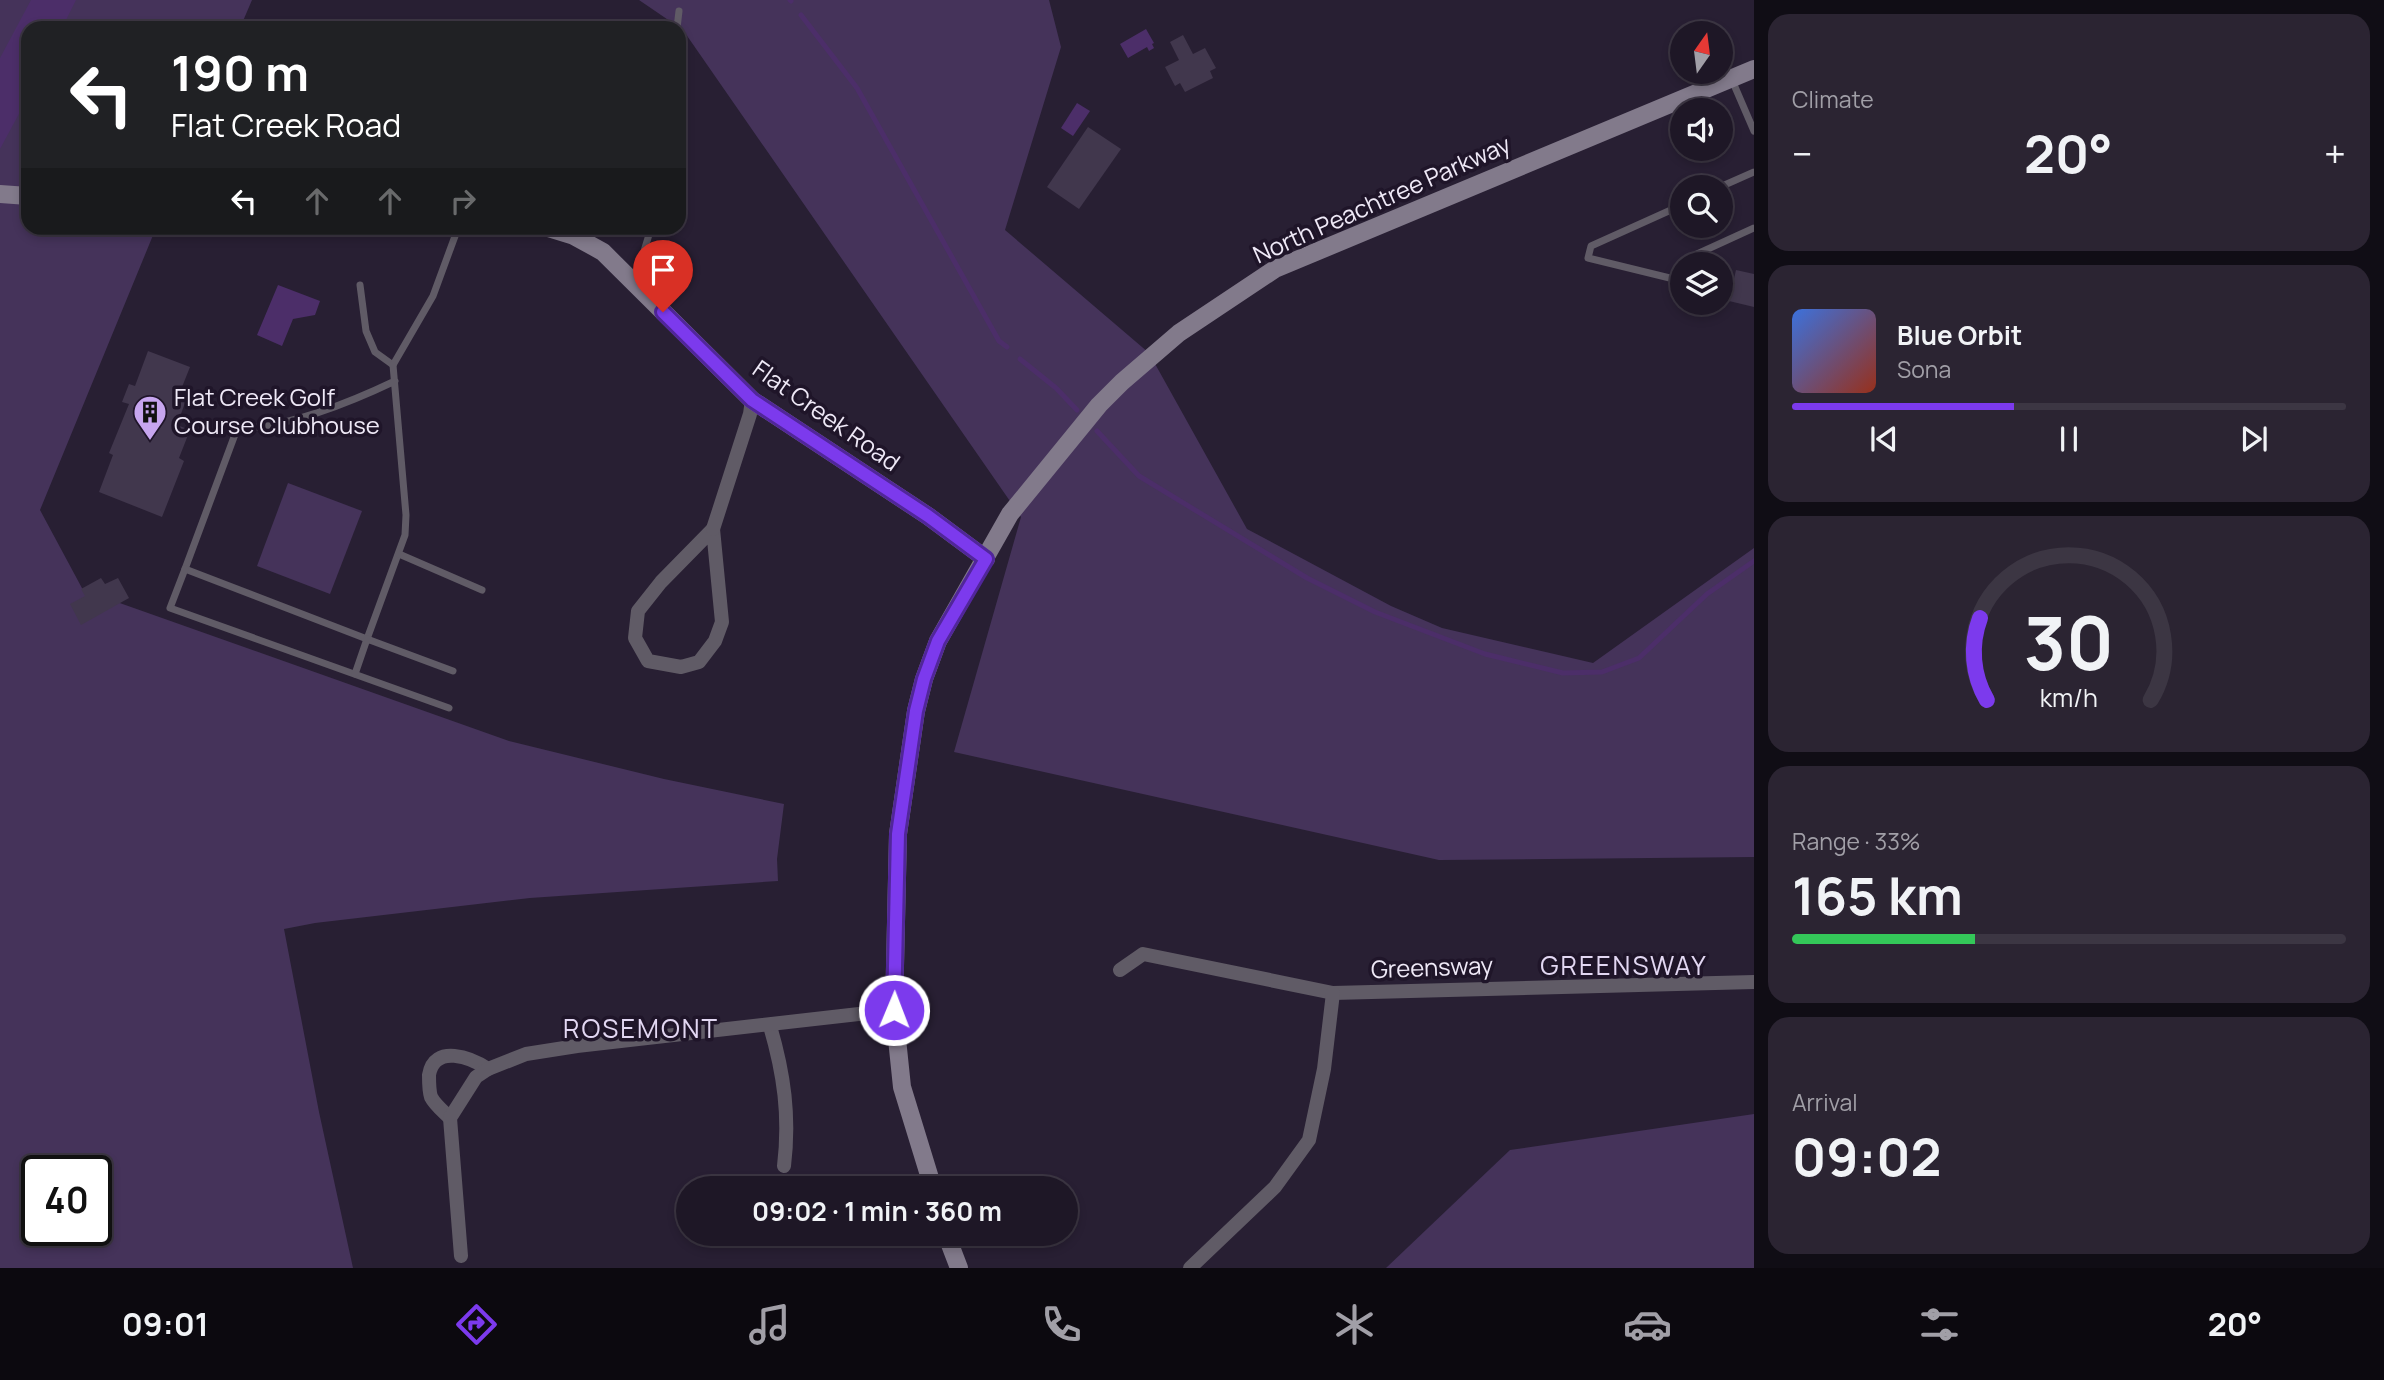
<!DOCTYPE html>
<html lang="en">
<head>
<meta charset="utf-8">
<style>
	:root { --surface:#1e1726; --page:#2b2432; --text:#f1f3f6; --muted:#a19fa7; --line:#3c3643; --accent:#7c3aed }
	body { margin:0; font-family:Manrope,sans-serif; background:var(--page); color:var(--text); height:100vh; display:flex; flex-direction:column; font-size:26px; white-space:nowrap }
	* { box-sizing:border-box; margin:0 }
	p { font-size:23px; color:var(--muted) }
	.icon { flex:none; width:38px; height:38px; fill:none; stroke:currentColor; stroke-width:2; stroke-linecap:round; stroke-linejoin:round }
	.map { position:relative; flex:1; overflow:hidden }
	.panel { display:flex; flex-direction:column; gap:14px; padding:14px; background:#100d15; width:630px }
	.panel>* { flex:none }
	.hud { position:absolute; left:21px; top:21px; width:665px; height:214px; border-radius:21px; box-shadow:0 4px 10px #0003,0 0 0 2px var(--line); background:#202124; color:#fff; overflow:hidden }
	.needle { width:46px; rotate:14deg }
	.buttons { position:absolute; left:1670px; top:21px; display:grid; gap:14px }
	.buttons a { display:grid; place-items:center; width:63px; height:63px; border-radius:50%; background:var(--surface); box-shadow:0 4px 10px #0003,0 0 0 2px var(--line); font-size:35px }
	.speed { position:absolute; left:21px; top:1155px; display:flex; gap:14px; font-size:35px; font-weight:700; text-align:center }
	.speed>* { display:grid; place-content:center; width:91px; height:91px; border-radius:50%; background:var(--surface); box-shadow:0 4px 10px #0003,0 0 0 2px var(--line); line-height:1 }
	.speed .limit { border:4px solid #111; border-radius:10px; background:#fff; color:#111 }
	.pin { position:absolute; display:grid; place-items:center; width:60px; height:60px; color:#fff; margin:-72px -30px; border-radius:50% 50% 50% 0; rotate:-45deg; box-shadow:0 0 7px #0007 }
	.pin .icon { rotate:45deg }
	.me { position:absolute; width:77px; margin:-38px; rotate:1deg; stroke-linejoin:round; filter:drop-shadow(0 0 5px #0008) }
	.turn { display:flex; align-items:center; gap:24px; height:147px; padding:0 35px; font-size:32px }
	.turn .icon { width:91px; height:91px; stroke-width:2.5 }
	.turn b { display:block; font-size:49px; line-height:60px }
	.lanes { display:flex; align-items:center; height:66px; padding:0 35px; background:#0003; justify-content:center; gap:35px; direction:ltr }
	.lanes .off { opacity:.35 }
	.big { font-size:52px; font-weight:700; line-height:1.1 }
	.panel .tile { flex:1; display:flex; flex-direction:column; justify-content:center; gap:10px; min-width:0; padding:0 24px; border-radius:21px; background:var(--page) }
	.panel .dial { align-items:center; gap:0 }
	.dial svg { height:182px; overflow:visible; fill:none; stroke:var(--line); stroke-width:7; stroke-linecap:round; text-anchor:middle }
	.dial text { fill:var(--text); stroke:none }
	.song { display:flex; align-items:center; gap:21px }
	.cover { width:84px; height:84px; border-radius:10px; background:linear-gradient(135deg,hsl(220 70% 55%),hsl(10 70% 35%)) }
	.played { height:7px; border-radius:4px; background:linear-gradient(90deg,var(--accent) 40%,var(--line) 40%) }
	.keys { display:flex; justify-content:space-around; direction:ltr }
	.heat { display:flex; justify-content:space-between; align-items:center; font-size:38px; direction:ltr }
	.charge { height:10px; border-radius:5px; background:linear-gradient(90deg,#34c759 33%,var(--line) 0) }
	.trip { position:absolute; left:676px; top:1176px; width:402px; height:70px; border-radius:35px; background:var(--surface); box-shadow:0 4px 10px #0003,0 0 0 2px var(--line); font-weight:700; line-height:70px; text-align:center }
	.tabs { display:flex; height:112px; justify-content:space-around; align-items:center; background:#0c090f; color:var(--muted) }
	.tabs .icon { width:49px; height:49px }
	.tabs .selected { color:var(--accent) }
	.tabs b { font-size:32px; color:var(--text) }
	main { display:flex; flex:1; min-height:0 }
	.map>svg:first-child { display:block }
</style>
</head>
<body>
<main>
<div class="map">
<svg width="1754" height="1268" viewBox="0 0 1754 1268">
	<rect width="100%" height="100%" fill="#281f33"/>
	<g fill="#45335a" fill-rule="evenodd">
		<path d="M0,0h252l-12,28h-212v200h128l-116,282 43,80 426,151 155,38 120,25 -7,55 1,22 -248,17 -215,25 -31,6 35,183 34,156h-353zM37,1171h59v59h-59z"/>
		<polygon points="639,0 1049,0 1061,47 1005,230 1149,353 1247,529 1391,606 1442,628 1593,663 1754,548 1754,857 1439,860 954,752 1021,517 683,30"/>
		<polygon points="288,483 362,511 330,594 257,566"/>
		<polygon points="1754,1114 1754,1268 1386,1268 1510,1150"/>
	</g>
	<g fill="#4c2e69">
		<polygon points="31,0 76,0 62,28 28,28 28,97 0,149 0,58"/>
		<polygon points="1146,29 1154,43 1152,44 1154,48 1149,51 1147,47 1128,58 1120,44"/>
		<polygon points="1077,103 1090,111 1073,136 1061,128"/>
		<polygon points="278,285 320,301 315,315 293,319 282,346 257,335"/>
	</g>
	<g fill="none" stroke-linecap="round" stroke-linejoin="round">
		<g stroke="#4c2e69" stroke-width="5">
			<polyline points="790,0 791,1"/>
			<polyline points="801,15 857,88 999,341 1007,347"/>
			<polyline points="1020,359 1056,388 1077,410"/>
			<polyline points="1097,431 1139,476 1307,578 1375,612 1485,654 1563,673 1602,672 1639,658 1707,594 1754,561"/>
		</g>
	</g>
	<g fill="#41374d">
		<polygon points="1183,35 1193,54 1205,48 1216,68 1210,71 1213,78 1185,92 1180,83 1175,86 1165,67 1179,60 1170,42"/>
		<polygon points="1088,127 1121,149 1079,209 1047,187"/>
		<polygon points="1736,270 1754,274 1754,307 1729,301"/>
		<polygon points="148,351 190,367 178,397 186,400 177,425 190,430 179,458 184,461 162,517 99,492 113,455 109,453 129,404 122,402 129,384 135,386"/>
		<polygon points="101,578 105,584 118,578 129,598 81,625 70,604 85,596 81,589"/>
	</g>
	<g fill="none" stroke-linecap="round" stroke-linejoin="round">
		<g stroke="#605b66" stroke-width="7">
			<polyline points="677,28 679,11"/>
			<polyline points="1732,80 1754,131"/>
			<polyline points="1720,187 1754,172"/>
			<polyline points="1682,205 1591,246 1588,258 1682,281"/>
			<polyline points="1694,264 1697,254 1754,228"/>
			<polyline points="635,281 651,228"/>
			<polyline points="360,285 366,331 375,352 393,365"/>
			<path d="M395,381c-46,22 -107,46 -158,48l-52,140 182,70 38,-104 1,-20 -13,-150 40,-69 25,-68"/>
			<polyline points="399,554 482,590"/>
			<polyline points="185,569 170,608 449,708"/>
			<polyline points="355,674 367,639 453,671"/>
		</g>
		<g stroke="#605b66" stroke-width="14">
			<polygon points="713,529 722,622 715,641 699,662 681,667 648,661 635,638 638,611 661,582"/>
			<polyline points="713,529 750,414 752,400"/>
			<polyline points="1120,970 1143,954 1333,993 1754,982"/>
			<path d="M770,1026c14,48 20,90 14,140"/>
			<path d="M450,1118c-6,-6 -15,-13 -19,-21 -2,-6 -2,-16 -2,-22 5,-32 43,-17 59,-6"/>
			<polyline points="461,1256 450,1118 476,1077 488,1069 526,1054 577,1046 894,1010"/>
			<polyline points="1190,1268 1275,1187 1309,1140 1324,1069 1333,993"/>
		</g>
		<g stroke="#827a8b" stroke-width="18">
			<polyline points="0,194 28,196"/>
			<polyline points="548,228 574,236 603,252 752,400 928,516 986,559"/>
			<polyline points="933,1188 902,1087 894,1010 898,834 916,711 924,679 938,641 1010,514 1099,405 1122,382 1179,333 1275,269 1754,69"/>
			<polyline points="946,1234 959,1268"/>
		</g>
	</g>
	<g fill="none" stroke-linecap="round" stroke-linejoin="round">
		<defs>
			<polyline id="route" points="663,312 752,400 928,516 986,559 938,641 924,679 916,711 898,834 894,1010"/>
		</defs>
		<use href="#route" stroke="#51269a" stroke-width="18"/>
		<use href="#route" stroke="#7c3aed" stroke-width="12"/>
	</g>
	<defs>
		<symbol id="building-pin" viewBox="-11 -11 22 30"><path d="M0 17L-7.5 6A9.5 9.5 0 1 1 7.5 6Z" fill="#c7a6ef" stroke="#1f1529"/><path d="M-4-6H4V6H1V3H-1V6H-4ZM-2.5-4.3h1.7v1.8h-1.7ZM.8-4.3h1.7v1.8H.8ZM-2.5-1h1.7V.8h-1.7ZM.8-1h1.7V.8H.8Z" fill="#111"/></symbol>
	</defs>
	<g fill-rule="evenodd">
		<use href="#building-pin" x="131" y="393" width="38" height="52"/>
	</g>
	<g text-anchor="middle" stroke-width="7" stroke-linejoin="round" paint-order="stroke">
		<g font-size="24" fill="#efe9f7" stroke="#1f1529">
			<text transform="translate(1382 200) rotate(-24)" y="8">North Peachtree Parkway</text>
			<text transform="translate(826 416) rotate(35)" y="8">Flat Creek Road</text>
			<text transform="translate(1432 968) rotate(-2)" y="8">Greensway</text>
		</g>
		<g font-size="24" fill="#efe9f7" stroke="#1f1529" text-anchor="start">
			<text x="174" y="406">Flat Creek Golf<tspan x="174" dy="28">Course Clubhouse</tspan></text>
		</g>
		<g font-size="26" letter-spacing="2" fill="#e2d7f2" stroke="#1f1529">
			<text x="1624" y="975">GREENSWAY</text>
			<text x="641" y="1038">ROSEMONT</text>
		</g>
	</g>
</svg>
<div class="buttons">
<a><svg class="needle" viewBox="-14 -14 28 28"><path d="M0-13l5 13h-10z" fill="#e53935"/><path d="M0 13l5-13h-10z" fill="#a19fa7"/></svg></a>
<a><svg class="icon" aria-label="sound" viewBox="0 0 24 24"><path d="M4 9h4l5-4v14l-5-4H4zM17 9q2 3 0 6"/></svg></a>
<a><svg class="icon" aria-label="search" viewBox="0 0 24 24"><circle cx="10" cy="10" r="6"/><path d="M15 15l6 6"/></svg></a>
<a><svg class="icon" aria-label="layers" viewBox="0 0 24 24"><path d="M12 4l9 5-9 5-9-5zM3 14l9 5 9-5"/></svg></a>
</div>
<div class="speed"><div class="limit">40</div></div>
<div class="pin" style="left:663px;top:312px;background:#d93025"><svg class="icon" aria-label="arrive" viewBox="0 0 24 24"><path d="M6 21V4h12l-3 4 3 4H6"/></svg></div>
<svg class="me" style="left:894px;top:1010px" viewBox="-20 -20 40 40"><circle r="17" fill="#7c3aed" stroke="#fff" stroke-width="3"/><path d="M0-11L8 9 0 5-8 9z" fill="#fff"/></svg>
<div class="trip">09:02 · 1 min · 360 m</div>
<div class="hud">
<div class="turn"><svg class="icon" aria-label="left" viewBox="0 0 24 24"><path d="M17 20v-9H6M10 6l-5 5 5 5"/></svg><div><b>190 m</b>Flat Creek Road</div></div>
<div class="lanes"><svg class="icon" aria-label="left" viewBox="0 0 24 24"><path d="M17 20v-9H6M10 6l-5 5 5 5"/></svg><svg class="icon off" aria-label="ahead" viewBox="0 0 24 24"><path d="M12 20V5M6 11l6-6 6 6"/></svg><svg class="icon off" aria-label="ahead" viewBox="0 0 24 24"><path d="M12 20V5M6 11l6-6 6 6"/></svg><svg class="icon off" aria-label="right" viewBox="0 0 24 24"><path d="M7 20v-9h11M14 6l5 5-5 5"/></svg></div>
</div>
</div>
<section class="panel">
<div class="tile"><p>Climate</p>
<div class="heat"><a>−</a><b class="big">20°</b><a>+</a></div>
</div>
<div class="tile">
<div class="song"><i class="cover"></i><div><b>Blue Orbit</b><p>Sona</p></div></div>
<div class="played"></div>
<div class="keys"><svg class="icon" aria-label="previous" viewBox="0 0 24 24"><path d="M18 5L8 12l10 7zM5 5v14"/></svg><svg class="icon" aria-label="pause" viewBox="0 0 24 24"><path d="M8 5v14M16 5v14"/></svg><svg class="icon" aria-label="next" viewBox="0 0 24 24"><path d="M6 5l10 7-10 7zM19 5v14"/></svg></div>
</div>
<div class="tile dial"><svg viewBox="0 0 100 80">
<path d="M14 69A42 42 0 1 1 86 69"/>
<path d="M14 69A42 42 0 0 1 11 33" stroke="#7c3aed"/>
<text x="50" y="56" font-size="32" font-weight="700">30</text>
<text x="50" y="72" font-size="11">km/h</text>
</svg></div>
<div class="tile"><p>Range · 33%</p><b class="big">165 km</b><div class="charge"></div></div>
<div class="tile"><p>Arrival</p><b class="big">09:02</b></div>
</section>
</main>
<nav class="tabs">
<b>09:01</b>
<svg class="icon selected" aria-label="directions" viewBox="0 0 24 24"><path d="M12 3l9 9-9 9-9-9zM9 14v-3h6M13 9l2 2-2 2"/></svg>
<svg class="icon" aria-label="music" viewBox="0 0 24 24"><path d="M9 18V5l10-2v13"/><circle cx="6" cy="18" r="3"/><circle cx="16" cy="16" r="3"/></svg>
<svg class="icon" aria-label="phone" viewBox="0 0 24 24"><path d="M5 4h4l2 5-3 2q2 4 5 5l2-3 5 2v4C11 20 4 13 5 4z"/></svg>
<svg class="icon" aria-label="climate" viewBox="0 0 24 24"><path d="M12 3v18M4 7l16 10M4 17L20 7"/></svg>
<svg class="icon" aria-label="car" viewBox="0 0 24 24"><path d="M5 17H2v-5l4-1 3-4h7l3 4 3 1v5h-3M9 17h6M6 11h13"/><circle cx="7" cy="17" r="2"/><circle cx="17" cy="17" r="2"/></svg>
<svg class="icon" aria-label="filters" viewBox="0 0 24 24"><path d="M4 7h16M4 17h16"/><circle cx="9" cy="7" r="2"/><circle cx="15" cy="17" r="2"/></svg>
<b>20°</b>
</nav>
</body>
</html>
